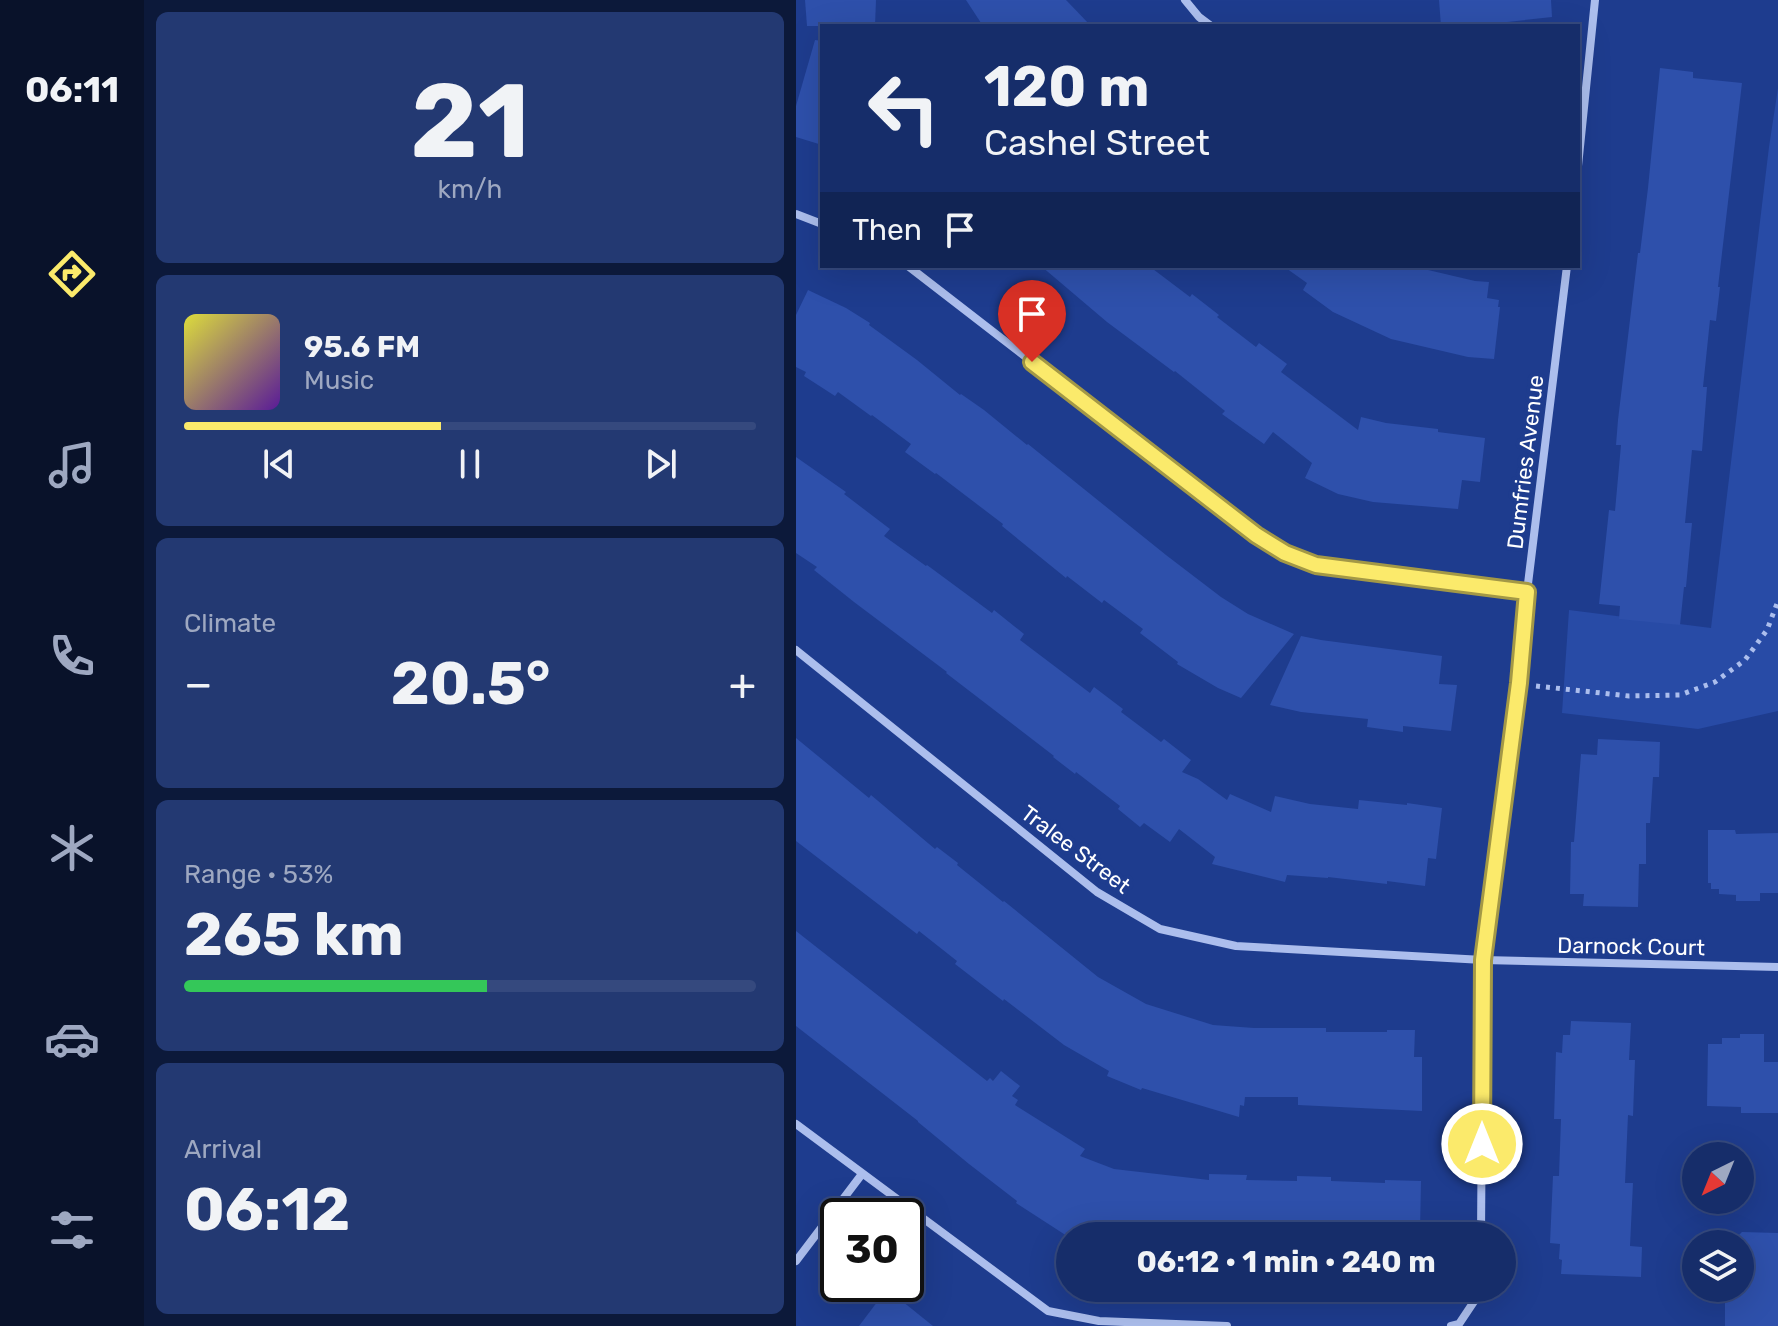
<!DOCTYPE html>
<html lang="en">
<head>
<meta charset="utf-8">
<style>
	:root { --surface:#162d6a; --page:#233972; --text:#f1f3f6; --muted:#9ea8c1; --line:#35497e; --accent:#fbea6b }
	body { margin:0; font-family:Rubik,sans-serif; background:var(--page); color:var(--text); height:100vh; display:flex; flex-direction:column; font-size:30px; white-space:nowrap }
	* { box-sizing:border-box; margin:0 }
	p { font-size:26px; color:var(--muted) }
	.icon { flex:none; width:44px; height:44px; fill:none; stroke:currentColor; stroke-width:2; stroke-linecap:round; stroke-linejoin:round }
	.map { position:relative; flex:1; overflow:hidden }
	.side { display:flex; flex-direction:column; gap:12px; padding:12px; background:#0c193a; width:652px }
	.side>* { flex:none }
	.guide { position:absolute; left:24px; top:24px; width:760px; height:244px; border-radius:0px; box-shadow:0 8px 32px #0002,0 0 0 2px var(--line); background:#162d6a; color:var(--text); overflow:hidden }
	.needle { width:52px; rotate:223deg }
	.fabs { position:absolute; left:886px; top:1142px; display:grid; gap:16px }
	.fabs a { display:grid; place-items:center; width:72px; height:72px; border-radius:50%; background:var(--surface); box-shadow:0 8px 32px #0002,0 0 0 2px var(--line); font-size:40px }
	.speed { position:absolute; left:24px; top:1198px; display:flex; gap:16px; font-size:40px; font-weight:700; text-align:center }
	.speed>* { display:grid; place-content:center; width:104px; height:104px; border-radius:50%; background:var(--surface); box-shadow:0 8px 32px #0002,0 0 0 2px var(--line); line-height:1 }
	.speed .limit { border:4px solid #111; border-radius:12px; background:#fff; color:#111 }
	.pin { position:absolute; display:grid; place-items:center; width:68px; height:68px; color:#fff; margin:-82px -34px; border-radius:50% 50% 50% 0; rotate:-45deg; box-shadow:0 0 8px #0007 }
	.pin .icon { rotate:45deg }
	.me { position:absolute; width:88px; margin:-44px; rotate:0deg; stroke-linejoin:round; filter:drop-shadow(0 0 6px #0008) }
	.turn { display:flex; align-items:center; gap:28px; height:168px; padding:0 32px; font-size:36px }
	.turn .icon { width:104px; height:104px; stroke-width:2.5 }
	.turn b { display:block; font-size:56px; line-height:68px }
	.then { display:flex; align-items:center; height:76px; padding:0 32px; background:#0003; gap:16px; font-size:30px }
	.big { font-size:60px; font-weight:700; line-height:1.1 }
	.side .widget { flex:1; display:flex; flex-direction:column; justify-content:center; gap:12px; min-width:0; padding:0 28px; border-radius:12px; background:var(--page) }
	.side .dial { align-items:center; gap:0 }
	.dial b { font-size:104px; line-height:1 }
	.song { display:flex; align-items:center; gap:24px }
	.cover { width:96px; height:96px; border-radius:12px; background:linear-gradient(135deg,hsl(60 70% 55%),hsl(270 70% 35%)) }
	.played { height:8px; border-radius:4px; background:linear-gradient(90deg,var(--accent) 45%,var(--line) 45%) }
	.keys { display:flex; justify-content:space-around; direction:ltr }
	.heat { display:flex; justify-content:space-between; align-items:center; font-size:44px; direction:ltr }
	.charge { height:12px; border-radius:6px; background:linear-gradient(90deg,#34c759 53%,var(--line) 0) }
	.trip { position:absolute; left:260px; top:1222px; width:460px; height:80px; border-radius:40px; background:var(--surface); box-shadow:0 8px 32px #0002,0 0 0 2px var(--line); font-weight:700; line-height:80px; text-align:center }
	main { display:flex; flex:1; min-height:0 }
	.tab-bar { display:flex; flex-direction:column; width:144px; justify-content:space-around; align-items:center; background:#09122a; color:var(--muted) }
	.tab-bar .icon { width:56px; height:56px }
	.tab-bar .current { color:var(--accent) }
	.tab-bar b { font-size:36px; color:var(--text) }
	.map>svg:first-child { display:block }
</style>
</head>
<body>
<main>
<nav class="tab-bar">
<b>06:11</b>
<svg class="icon current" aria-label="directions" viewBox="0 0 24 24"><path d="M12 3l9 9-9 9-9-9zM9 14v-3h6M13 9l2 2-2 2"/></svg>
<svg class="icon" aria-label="music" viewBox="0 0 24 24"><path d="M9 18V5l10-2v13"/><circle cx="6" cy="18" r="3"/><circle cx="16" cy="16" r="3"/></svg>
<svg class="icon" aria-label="phone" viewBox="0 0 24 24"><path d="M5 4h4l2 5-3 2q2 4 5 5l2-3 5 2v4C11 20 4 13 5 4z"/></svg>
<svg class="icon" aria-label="climate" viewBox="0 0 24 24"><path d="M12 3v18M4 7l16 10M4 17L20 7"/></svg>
<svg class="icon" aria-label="car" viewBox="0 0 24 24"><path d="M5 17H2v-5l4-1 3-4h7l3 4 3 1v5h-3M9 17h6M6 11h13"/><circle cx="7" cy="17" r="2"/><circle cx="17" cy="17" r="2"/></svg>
<svg class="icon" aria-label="filters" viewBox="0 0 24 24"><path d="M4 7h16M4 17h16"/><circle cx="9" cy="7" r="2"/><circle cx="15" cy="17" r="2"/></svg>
</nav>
<section class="side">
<div class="widget dial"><b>21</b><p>km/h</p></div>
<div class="widget">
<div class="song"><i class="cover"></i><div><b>95.6 FM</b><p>Music</p></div></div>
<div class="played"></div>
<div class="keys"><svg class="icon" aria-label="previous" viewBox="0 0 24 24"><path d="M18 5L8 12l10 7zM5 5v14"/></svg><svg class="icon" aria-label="pause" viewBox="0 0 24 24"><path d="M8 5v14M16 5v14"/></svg><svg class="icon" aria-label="next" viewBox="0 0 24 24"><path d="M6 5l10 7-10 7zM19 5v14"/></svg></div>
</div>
<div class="widget"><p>Climate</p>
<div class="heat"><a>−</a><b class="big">20.5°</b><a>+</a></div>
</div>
<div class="widget"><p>Range · 53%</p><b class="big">265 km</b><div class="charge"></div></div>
<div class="widget"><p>Arrival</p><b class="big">06:12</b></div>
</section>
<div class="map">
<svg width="982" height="1326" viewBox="0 0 982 1326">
	<rect width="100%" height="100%" fill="#1e3c8e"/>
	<polygon fill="#284ba6" points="982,88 982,711 902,729 766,713 773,610 915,628 973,147"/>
	<g fill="#2e50ab">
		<polygon points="9,0 80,0 79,26 11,26"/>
		<polygon points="170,0 270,0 295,26 187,26"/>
		<polygon points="643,0 755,0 756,17 702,23 703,26 645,26"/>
		<polygon points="19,40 26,41 26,145 0,137 0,106"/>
		<polygon points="864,68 897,72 897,78 946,83 922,287 924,287 920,321 914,320 907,387 911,387 906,451 896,450 889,523 896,523 890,587 888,587 884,625 823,619 824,606 803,604 813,510 819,511 825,445 820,445 822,420 842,253 844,253 852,188"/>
		<polygon points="245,266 353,266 394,297 396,294 423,315 421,317 460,347 463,343 491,364 485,372 562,430 565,417 590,423 642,429 642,432 689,438 684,482 666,480 662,509 577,502 542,494 509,478 516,463 477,432 468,444 426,414 429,411 379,371 378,372 311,322"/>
		<polygon points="487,266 615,266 679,281 693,282 691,298 703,300 702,307 704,307 698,359 672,357 595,339 537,312 507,290 511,283"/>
		<polygon points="12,290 50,308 74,323 73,325 121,360 164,395 165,394 188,410 231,445 232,444 370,555 425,597 452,614 498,634 445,698 422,688 381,664 382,662 344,633 347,629 308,600 306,603 271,576 270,578 206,526 207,524 140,473 139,474 109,452 115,444 76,415 75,416 42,392 39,396 8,376 10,372 0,367 0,315"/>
		<polygon points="0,457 50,492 48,494 94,529 88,536 130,566 131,565 196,613 198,610 228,634 224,640 294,693 298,687 327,709 325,712 365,742 368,739 395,760 386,772 402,779 431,800 434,794 475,812 479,796 514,804 562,809 563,800 611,805 611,803 646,808 640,859 632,858 629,886 591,881 591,884 532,877 532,878 491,875 489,882 416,864 419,857 383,829 374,842 348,823 344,827 322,809 324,806 280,772 279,774 257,757 258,756 150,673 151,672 58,602 18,570 21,567 0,553"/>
		<polygon points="505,636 525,640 646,656 643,684 661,685 655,731 607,726 607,732 571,727 572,719 505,712 474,705"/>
		<polygon points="0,738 73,798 75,795 139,849 141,847 162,863 161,865 207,902 208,901 302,977 350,1004 417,1025 458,1028 530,1028 530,1032 591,1032 591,1030 619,1030 618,1057 626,1057 626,1111 502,1105 502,1097 449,1097 448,1106 444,1105 443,1117 346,1088 345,1090 311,1076 313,1071 268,1045 208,999 207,1001 159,964 161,961 123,931 121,934 0,841"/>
		<polygon points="802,739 864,742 863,777 857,777 854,823 850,823 850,864 843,864 842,907 787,906 788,894 774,894 775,842 778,842 785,754 801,755"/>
		<polygon points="912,830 939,830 940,834 982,833 982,893 964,893 964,901 940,901 940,895 923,894 923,889 915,889 915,883 912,883"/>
		<polygon points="0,931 191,1081 194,1078 197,1081 205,1071 224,1086 216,1096 222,1100 219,1105 289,1149 284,1156 318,1169 413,1180 413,1174 451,1175 450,1180 501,1181 501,1176 535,1177 535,1181 589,1183 589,1180 625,1181 624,1230 614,1230 614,1236 271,1236 220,1203 221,1201 173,1164 122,1122 122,1121 0,1026"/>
		<polygon points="775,1021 835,1023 833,1060 839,1060 837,1116 832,1115 829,1183 837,1183 834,1246 846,1247 845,1277 765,1274 766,1260 763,1259 764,1244 754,1243 757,1176 763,1176 765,1119 758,1119 760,1052 766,1053 767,1035 774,1035"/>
		<polygon points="944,1034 968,1034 968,1062 982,1062 982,1113 945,1113 945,1107 911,1106 912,1044 926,1044 926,1038 944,1038"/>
		<polygon points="946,1232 982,1233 982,1326 929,1326 929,1288 944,1288 944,1244 934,1244"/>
		<polygon points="91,1289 137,1326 63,1326"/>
	</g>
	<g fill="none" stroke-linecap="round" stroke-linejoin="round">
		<polyline stroke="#acbeed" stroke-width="5" stroke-dasharray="4 6" stroke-linecap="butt" points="740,686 833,696 884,695 919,682 949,660 971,630 982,601"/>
		<g stroke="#acbeed" stroke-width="8">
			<polyline points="389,0 403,17 415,26"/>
			<polyline points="782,166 799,0"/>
			<polyline points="0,214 26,224"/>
			<polyline points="112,266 460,535 489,553 520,565 731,592"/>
			<polyline points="0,650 301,892 364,929 440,946 687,960 982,967"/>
			<polyline points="0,1124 252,1311 303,1321 431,1326"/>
			<polyline points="685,1236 687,960 723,683 731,592 771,266"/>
			<polyline points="0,1261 66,1174"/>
			<polyline points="655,1326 663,1324 685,1291 685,1288"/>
		</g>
	</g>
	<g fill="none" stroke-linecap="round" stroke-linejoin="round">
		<defs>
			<polyline id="route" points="236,362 460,535 489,553 520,565 731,592 723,683 687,960 686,1144"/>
		</defs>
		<use href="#route" stroke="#a39846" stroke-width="20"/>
		<use href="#route" stroke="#fbea6b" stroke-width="14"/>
	</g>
	<g text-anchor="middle" stroke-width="8" stroke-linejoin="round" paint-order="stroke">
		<g font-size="22" fill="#fff" stroke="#1e3c8e">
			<text transform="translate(729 462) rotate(-83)" y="8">Dumfries Avenue</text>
			<text transform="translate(280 849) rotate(37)" y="8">Tralee Street</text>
			<text transform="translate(835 946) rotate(1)" y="8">Darnock Court</text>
		</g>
	</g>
</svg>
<div class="fabs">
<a><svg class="needle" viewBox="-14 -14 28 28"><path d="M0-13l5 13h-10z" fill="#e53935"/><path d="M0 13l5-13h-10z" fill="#9ea8c1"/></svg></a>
<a><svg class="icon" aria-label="layers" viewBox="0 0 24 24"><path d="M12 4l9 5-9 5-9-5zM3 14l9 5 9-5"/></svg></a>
</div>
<div class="speed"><div class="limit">30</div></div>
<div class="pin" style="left:236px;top:362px;background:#d93025"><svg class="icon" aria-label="arrive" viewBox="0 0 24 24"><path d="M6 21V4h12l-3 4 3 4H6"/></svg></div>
<svg class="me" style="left:686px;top:1144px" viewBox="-20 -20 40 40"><circle r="17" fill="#fbea6b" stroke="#fff" stroke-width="3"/><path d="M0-11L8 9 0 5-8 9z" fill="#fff"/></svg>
<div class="trip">06:12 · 1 min · 240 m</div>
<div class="guide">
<div class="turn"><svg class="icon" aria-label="left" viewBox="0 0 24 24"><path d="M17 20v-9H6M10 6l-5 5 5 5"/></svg><div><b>120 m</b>Cashel Street</div></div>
<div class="then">Then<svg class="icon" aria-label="arrive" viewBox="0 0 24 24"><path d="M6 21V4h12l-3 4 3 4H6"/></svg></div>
</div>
</div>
</main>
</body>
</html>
